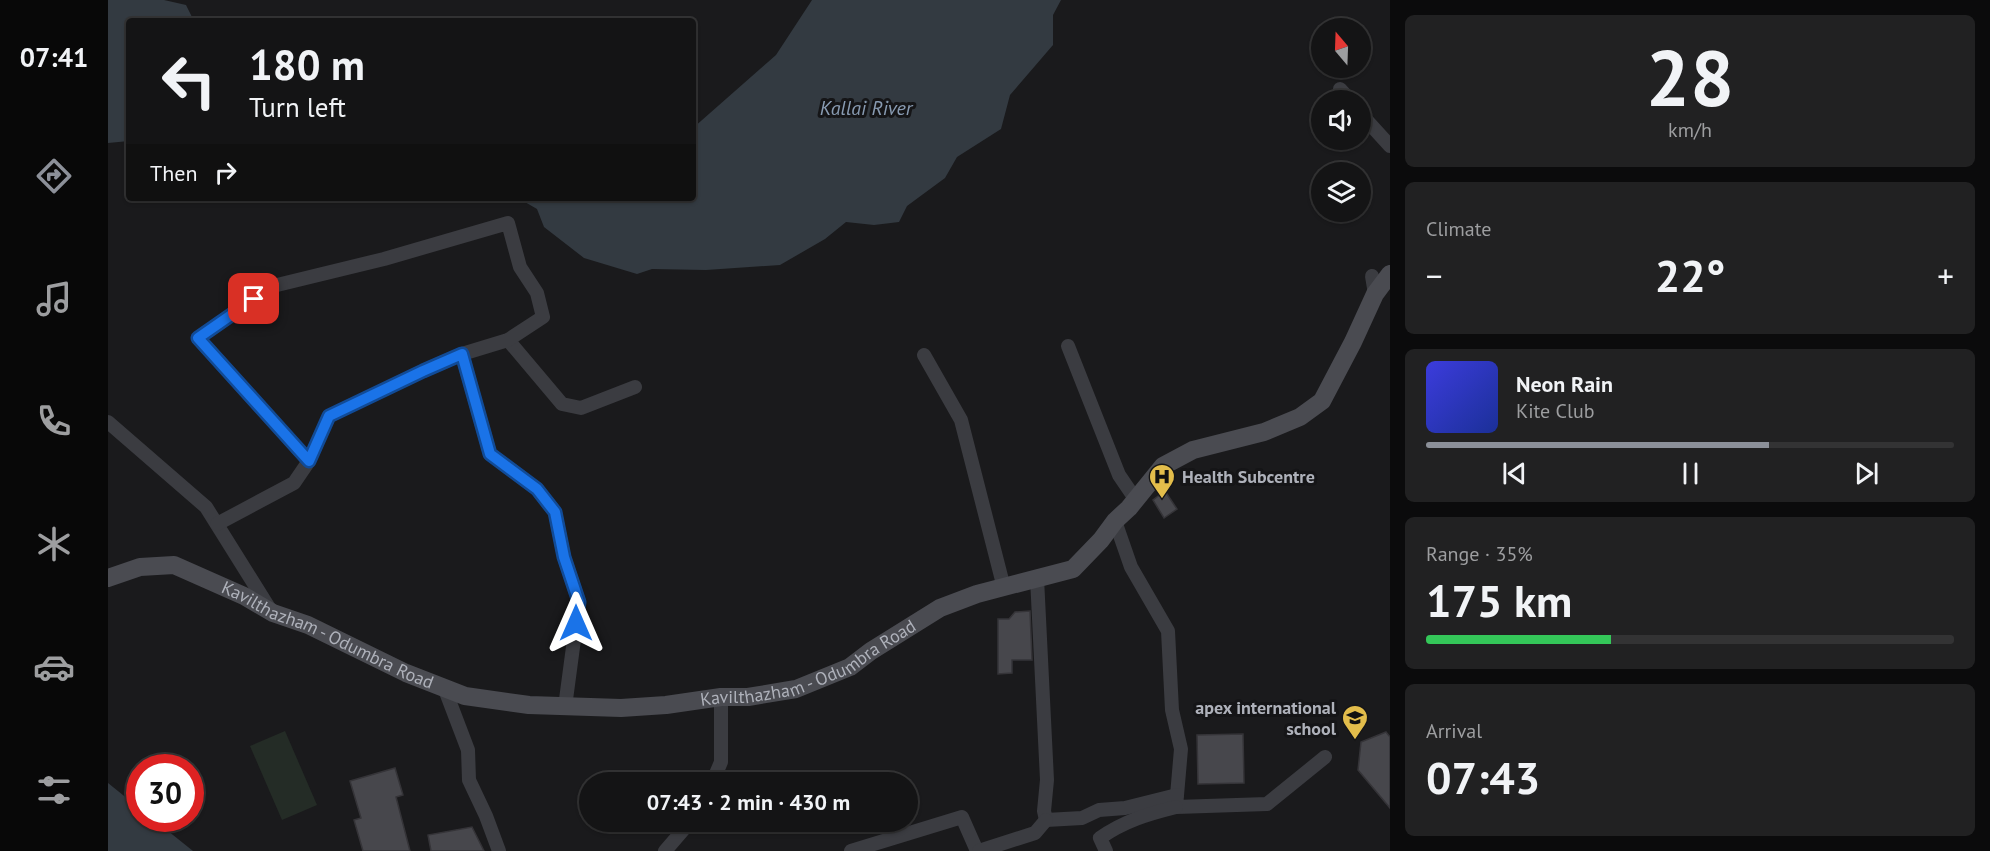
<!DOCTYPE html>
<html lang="en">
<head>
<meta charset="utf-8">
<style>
	:root { --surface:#141415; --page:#212122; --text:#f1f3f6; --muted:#9d9ea0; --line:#333334; --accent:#8c9099 }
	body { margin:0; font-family:"PT Sans",sans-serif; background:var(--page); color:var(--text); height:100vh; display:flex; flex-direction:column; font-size:22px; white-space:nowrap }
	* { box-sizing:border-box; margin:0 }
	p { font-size:20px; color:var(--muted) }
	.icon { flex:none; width:33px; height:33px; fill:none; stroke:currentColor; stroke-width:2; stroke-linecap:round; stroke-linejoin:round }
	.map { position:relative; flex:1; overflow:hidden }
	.sheet { display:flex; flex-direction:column; gap:15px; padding:15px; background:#0b0b0c; width:600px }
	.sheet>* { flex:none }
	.banner { position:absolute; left:18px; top:18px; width:570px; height:183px; border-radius:6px; box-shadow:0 2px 4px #0004,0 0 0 2px var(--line); background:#141415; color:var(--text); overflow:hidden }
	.needle { width:39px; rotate:341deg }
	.buttons { position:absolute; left:1203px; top:18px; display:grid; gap:12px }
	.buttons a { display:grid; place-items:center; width:60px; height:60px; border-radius:50%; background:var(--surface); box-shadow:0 2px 4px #0004,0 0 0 2px var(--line); font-size:30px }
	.speed { position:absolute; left:18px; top:754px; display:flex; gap:12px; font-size:30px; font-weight:700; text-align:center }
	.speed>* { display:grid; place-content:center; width:78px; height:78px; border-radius:50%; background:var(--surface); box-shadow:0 2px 4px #0004,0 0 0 2px var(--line); line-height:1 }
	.speed .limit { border:9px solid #d22; background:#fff; color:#111 }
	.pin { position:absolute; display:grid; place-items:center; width:51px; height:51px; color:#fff; margin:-26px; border-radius:12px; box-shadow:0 3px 9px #0006 }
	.me { position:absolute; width:66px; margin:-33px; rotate:0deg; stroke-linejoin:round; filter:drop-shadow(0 0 4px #0008) }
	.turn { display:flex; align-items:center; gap:21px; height:126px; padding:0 24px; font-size:27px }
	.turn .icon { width:78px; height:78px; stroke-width:2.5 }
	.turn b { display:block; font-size:42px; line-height:51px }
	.then { display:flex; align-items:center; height:57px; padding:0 24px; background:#0003; gap:12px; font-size:22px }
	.big { font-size:45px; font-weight:700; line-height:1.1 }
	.sheet .tile { flex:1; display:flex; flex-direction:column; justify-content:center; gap:9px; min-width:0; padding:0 21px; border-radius:9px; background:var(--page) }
	.sheet .dial { align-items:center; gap:0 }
	.dial b { font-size:78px; line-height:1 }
	.song { display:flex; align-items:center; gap:18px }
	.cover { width:72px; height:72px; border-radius:9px; background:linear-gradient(135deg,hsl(240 70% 55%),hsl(230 70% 35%)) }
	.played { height:6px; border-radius:3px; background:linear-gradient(90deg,var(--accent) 65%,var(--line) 65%) }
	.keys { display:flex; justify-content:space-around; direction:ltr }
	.heat { display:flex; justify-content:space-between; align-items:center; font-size:33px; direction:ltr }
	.charge { height:9px; border-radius:4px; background:linear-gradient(90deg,#34c759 35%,var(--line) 0) }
	.trip { position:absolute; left:471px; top:772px; width:339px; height:60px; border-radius:30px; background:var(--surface); box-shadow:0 2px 4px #0004,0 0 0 2px var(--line); font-weight:700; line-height:60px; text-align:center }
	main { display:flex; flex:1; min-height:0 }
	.tab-bar { display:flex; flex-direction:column; width:108px; justify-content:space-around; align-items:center; background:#080808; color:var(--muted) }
	.tab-bar .icon { width:42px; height:42px }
	.tab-bar .selected { color:var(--accent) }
	.tab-bar b { font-size:27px; color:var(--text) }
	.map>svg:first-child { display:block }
</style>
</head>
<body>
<main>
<nav class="tab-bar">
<b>07:41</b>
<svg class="icon selected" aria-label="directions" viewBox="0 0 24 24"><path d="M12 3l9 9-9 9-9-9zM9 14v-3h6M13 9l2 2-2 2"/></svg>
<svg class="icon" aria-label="music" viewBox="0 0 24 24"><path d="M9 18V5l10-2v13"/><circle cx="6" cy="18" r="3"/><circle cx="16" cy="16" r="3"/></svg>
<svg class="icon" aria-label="phone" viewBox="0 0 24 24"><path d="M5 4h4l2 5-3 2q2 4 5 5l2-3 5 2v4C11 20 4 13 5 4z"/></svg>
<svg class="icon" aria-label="climate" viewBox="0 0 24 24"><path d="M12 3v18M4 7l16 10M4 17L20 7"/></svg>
<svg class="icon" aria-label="car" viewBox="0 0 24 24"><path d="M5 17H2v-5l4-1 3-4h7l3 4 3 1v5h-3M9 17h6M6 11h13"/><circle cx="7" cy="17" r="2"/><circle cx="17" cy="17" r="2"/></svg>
<svg class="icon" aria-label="filters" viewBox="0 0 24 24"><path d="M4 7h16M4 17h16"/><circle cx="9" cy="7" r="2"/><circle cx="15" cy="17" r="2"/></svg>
</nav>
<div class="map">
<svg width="1282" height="851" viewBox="0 0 1282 851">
	<rect width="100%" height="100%" fill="#1a1a1c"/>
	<polygon fill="#242c26" points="177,731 209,805 174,820 142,746"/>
	<g fill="#333a41">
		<polygon points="0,0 56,0 78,5 85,19 134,21 21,21 21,141 0,143"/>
		<polygon points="704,0 953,0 945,15 945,45 902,95 893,129 849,157 837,178 799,206 791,222 766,225 738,222 717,239 672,265 598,270 544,269 529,274 476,258 436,227 429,209 410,198 585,198 585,128 668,55"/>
		<polygon points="0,783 31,808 32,819 45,819 85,851 0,851"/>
	</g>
	<g fill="#47474c" stroke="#353438" stroke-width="1.5">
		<polygon points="1057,491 1069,509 1056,518 1045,500"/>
		<polygon points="922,611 924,660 904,660 904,673 890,674 890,619 901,619 907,612"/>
		<polygon points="1278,732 1282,737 1282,808 1250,770 1253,742"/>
		<polygon points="1135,734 1136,783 1090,784 1089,735"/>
		<polygon points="287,768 295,795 288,797 302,851 255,851 246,820 253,818 242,781"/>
		<polygon points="364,827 376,851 323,851 320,835"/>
	</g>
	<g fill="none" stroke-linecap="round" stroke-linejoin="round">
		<g stroke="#3b3c41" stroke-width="14">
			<polyline points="1232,89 1242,100"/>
			<polyline points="1252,113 1282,146"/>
			<polyline points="1264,276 1267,294"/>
			<polyline points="400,340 454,404 473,408 527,387"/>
			<polyline points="960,346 1011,475 1028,500"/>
			<polyline points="354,354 382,454 429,489 447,512 456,557 471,602 457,707"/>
			<polyline points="816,355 853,420 896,588"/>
			<polyline points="0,422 98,507 163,611"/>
			<polyline points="1007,521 1023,567 1060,631 1064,710 1073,749 1068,807 1159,804 1217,757"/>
			<polyline points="109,524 186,483 201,461 221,416 315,371 354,354 400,340 435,317 429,293 412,267 400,223 276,259 165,286 90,338 201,461"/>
			<polyline points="929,578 939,780 936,811 938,820 974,818 991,810 1017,808 1069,795"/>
			<polyline points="336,687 360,750 361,780 378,816 391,851"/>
			<polyline points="604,783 613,762 613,697"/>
			<polyline points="557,851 582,822"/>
			<polyline points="743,851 854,817 869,851"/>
			<polyline points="871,851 927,833 938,820"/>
			<path d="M998,851l-6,-13c24,-17 48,-24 76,-31"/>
		</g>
		<path stroke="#4a4b51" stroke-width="18" id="s1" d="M0,578l32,-11 34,-2 70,31 29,17 35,12 98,48 59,23 64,9 92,3 45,-3 55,-8h27l48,-8 54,-22 21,-16 69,-43 37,-14 96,-25 28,-29 14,-19 14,-13 34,-42 30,-16 71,-18 36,-15 22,-16 31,-59 22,-48 15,-20"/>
	</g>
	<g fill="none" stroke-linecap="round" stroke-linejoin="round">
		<defs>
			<polyline id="route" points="146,299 90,338 201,461 221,416 315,371 354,354 382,454 429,489 447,512 456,557 471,602 468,623"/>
		</defs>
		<use href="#route" stroke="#114b97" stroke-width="15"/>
		<use href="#route" stroke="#1a73e8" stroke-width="10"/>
	</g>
	<defs>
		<symbol id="hospital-pin" viewBox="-11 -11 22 30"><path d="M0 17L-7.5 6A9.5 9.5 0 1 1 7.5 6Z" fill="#e3bd4b" stroke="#151517"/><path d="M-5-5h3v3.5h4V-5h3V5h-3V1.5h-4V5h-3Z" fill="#111"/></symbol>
		<symbol id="school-pin" viewBox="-11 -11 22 30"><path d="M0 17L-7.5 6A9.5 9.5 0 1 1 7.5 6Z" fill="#e3bd4b" stroke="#151517"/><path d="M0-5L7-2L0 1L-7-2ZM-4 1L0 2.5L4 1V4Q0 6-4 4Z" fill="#111"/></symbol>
	</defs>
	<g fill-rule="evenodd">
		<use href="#hospital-pin" x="1039" y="462" width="30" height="40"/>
		<use href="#school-pin" x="1232" y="703" width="30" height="40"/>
	</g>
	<g text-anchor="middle" stroke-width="6" stroke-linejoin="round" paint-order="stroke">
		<g font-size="18" font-weight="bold" fill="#aeb1ba" stroke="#151517" text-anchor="start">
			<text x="1074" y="483">Health Subcentre</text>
			<text x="1228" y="714" text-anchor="end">apex international<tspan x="1228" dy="21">school</tspan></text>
		</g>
		<g font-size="18" fill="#aeb1ba" stroke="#151517">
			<text dy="6" stroke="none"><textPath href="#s1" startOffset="237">Kavilthazham - Odumbra Road</textPath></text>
			<text dy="6" stroke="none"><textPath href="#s1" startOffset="740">Kavilthazham - Odumbra Road</textPath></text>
		</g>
		<g font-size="20" font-style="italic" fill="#889bb2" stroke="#151517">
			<text x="758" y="115">Kallai River</text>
		</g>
	</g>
</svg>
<div class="buttons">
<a><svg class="needle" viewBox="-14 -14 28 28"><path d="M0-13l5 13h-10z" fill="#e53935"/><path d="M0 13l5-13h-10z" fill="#9d9ea0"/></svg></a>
<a><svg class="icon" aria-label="sound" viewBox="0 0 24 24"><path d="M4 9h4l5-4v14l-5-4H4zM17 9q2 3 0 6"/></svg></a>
<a><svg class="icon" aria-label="layers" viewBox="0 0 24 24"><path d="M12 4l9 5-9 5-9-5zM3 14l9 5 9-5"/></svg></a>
</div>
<div class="speed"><div class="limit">30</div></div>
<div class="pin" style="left:146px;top:299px;background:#d93025"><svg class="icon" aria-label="arrive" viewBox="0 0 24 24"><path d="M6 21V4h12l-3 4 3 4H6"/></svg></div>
<svg class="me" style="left:468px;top:623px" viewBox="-20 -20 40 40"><path d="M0-17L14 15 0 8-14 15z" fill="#1a73e8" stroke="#fff" stroke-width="4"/></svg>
<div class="trip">07:43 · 2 min · 430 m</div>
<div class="banner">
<div class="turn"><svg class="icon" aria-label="left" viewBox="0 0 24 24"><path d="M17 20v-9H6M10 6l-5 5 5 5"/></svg><div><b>180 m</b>Turn left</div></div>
<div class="then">Then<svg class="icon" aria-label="right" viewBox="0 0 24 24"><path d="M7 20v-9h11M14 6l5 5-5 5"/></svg></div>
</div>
</div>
<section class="sheet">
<div class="tile dial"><b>28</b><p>km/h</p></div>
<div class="tile"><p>Climate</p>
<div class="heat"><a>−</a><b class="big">22°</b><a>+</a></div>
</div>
<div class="tile">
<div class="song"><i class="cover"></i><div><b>Neon Rain</b><p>Kite Club</p></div></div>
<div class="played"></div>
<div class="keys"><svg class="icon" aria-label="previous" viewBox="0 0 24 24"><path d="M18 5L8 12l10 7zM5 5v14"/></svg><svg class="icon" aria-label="pause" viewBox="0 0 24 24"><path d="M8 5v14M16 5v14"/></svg><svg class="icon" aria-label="next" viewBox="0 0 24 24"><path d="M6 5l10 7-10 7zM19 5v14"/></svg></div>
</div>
<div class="tile"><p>Range · 35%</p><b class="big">175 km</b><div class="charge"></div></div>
<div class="tile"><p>Arrival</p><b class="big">07:43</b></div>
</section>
</main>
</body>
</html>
